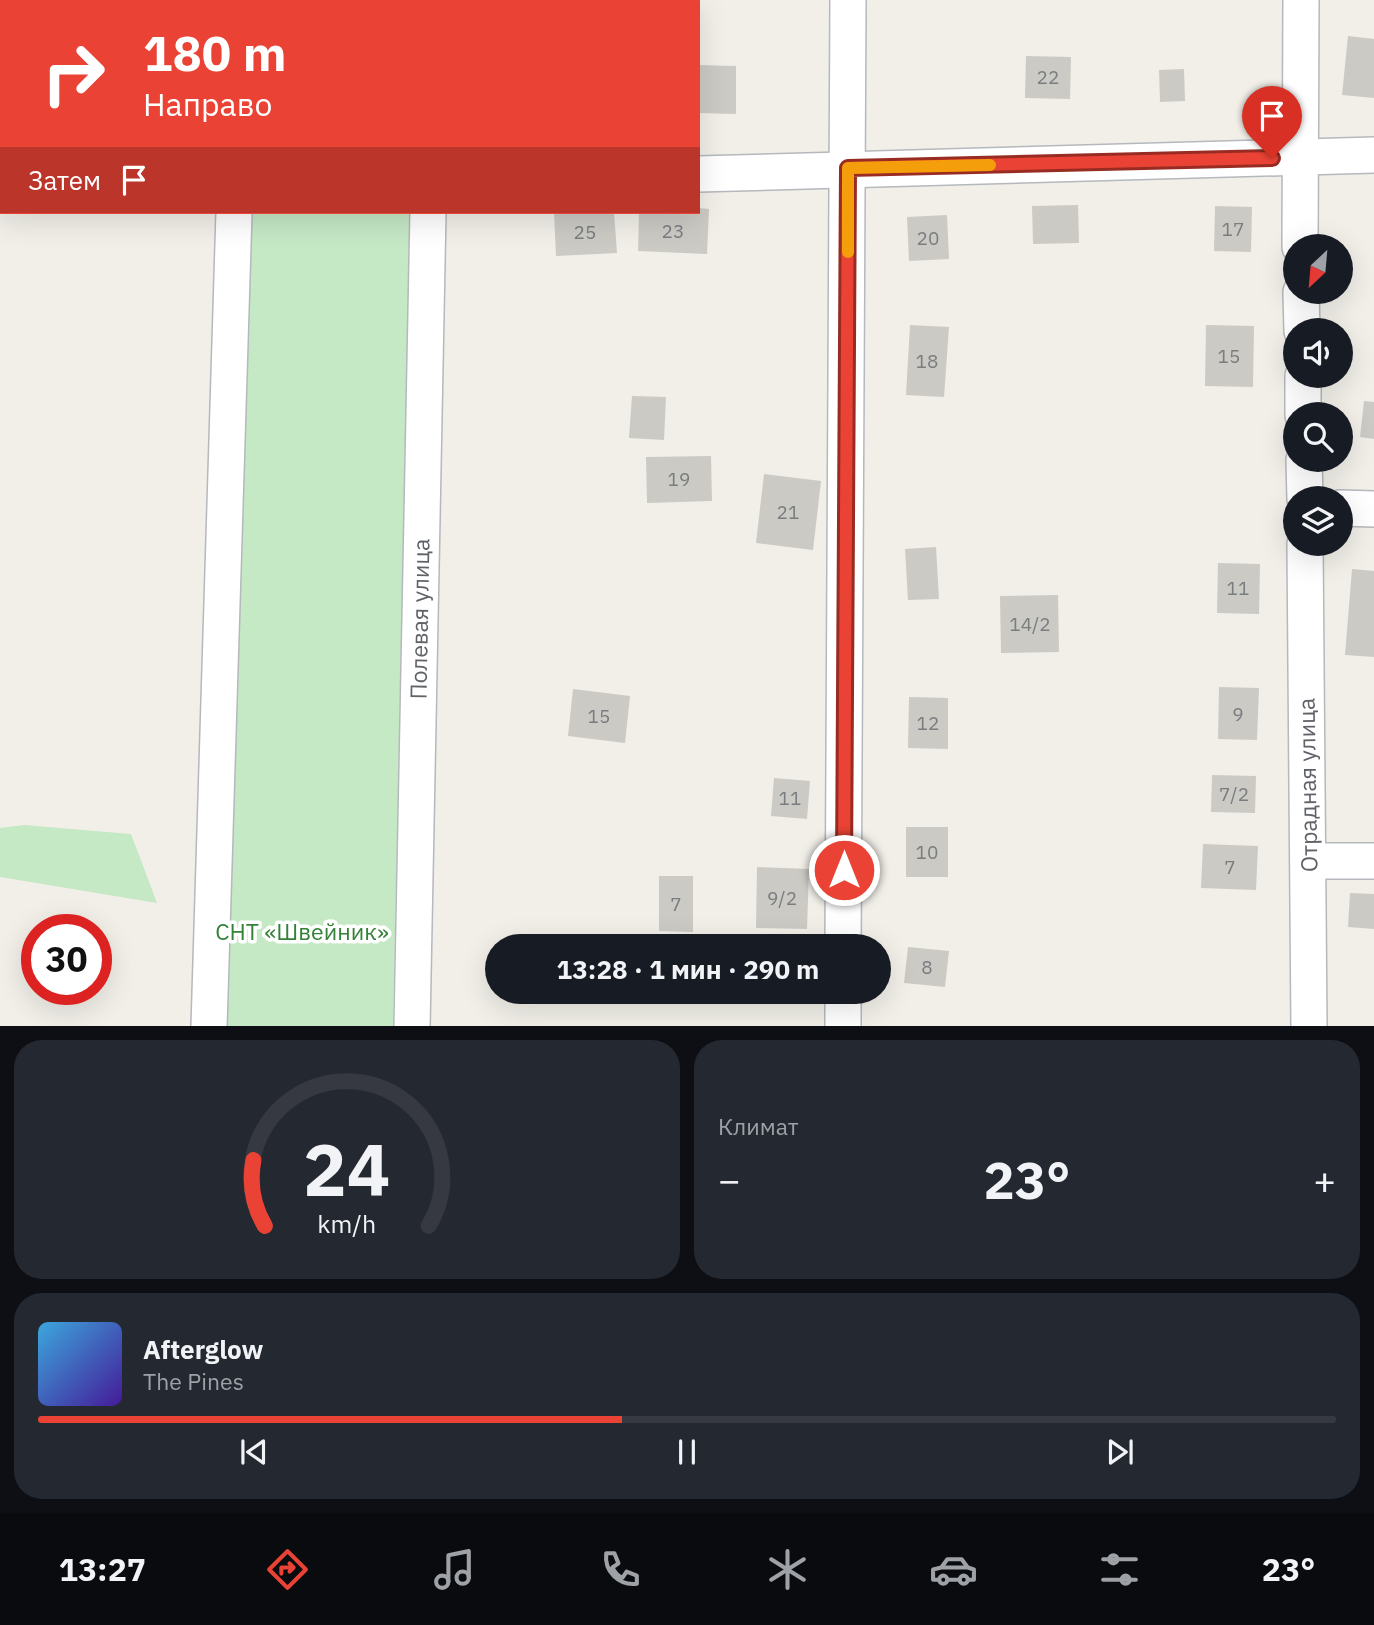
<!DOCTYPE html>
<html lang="ru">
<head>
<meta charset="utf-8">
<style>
	:root { --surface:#171b24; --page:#242831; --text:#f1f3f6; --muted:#9ea1a6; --line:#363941; --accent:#ea4335 }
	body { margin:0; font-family:"IBM Plex Sans",sans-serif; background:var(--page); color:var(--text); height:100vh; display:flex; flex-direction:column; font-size:26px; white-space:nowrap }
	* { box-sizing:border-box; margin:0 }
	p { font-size:23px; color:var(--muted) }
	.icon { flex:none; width:38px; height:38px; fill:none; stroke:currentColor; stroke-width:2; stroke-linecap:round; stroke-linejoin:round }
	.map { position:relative; height:1026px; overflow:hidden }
	.side { display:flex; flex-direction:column; gap:14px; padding:14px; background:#0d0f14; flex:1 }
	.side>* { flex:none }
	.guide { position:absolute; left:0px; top:0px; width:700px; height:214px; box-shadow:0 7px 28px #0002; background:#ea4335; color:#fff; overflow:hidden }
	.needle { width:46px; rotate:206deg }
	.controls { position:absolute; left:1283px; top:234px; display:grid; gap:14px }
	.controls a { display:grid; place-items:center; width:70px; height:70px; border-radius:50%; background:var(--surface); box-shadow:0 7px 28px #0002; font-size:35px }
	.speed { position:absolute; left:21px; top:914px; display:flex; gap:14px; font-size:35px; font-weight:700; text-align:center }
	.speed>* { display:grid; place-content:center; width:91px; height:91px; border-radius:50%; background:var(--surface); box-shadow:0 7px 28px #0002; line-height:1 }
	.speed .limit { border:10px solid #d22; background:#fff; color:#111 }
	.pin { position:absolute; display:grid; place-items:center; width:60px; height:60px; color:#fff; margin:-72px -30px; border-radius:50% 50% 50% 0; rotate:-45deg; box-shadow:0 0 7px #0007 }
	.pin .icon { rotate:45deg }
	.me { position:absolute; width:77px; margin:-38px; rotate:0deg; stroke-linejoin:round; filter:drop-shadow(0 0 5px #0008) }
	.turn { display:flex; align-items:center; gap:24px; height:147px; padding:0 28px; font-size:32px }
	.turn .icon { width:91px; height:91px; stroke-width:2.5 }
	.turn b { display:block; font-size:49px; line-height:60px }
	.then { display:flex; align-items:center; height:66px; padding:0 28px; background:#0003; gap:14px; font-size:26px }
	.big { font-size:52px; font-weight:700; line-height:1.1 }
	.side .card { flex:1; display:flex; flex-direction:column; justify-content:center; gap:10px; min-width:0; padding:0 24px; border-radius:28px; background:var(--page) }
	.side .dial { align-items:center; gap:0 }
	.dial svg { height:182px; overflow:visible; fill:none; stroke:var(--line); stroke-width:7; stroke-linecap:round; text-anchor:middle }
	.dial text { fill:var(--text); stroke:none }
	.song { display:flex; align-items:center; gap:21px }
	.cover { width:84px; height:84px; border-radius:10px; background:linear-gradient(135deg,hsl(200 70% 55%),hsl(260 70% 35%)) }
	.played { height:7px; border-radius:4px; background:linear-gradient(90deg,var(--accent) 45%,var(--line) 45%) }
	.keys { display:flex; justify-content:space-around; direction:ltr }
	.heat { display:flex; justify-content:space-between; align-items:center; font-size:38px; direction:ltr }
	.side .tiles { flex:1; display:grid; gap:14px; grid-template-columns:1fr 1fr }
	.card:last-child { grid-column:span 2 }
	.trip { position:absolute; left:485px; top:934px; width:406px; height:70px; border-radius:35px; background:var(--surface); box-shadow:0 7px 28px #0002; font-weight:700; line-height:70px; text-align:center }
	.menu { display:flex; height:112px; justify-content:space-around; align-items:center; background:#090b0e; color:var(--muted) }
	.menu .icon { width:49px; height:49px }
	.menu .active { color:var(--accent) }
	.menu b { font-size:32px; color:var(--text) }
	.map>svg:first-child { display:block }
</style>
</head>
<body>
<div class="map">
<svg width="1374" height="1027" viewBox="0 0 1374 1027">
	<rect width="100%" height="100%" fill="#f1efe8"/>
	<g fill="#c5e8c5">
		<polygon points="238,212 410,212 393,1026 204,1027"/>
		<polygon points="24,825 131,834 157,903 0,877 0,828"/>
	</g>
	<g fill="#cccac5">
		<polygon points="1348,36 1374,39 1374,98 1342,95"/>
		<polygon points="1026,56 1071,57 1070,99 1025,98"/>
		<polygon points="698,65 736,66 736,114 698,113"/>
		<polygon points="1184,69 1185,101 1160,102 1159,70"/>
		<polygon points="1078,205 1079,243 1033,244 1032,206"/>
		<polygon points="1215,206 1252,207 1251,252 1214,251"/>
		<polygon points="698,208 709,209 707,254 638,251 639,212 698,212"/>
		<polygon points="554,212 614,212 617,253 556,256"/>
		<polygon points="947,215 949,259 909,261 907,217"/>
		<polygon points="910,325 949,327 944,397 906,395"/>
		<polygon points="1206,325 1254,326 1253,387 1205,386"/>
		<polygon points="632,396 666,397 664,440 629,438"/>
		<polygon points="1364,401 1374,402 1374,439 1360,437"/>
		<polygon points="711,456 712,501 647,503 646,457"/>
		<polygon points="764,474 821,481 813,550 756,543"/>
		<polygon points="936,547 939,599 908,600 905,549"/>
		<polygon points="1218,563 1260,564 1259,614 1217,613"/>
		<polygon points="1352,569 1374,571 1374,657 1345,655"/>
		<polygon points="1058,595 1059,652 1001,653 1000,596"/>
		<polygon points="1219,687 1259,688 1257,740 1218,739"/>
		<polygon points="573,689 630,696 625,743 568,736"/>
		<polygon points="909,697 948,698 948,749 908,748"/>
		<polygon points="1212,775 1256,776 1255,813 1211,812"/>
		<polygon points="774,778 810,781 807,819 771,816"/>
		<rect x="906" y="827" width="42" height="50"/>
		<polygon points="1203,844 1258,846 1256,890 1201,888"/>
		<polygon points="757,867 809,869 807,929 756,928"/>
		<polygon points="659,876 693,876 693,932 659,931"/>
		<polygon points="1350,893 1374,894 1374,929 1348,927"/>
		<polygon points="908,947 949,951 945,987 904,983"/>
	</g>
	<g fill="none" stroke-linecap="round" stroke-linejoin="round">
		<defs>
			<g id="minor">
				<polyline points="241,2 241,0"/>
				<polyline points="432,2 432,0"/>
				<polyline points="698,174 1374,155"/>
				<polyline points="1300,247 1301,0"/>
				<polyline points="1301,292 1302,331"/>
				<polyline points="1303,376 1303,415"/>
				<polyline points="1304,460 1305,499"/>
				<polyline points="1340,508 1374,509"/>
				<polyline points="1305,544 1309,1027"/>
				<polyline points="1309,861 1374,861"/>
				<polyline points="843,947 848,0"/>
				<polyline points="209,1027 234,212"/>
				<polyline points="412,1027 428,212"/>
				<polyline points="843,1027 843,992"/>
			</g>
		</defs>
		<use href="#minor" stroke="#b5b8bc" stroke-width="38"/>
		<use href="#minor" stroke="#fff" stroke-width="35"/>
	</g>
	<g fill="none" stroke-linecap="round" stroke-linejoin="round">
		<defs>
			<polyline id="route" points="844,870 848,168 1272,158"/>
		</defs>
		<use href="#route" stroke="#982c22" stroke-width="18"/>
		<use href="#route" stroke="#ea4335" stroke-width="12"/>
		<polyline stroke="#f59e0b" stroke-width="12" points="848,252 848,168 990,165"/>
	</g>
	<g text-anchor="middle" stroke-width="7" stroke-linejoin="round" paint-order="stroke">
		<g font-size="19" fill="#7a7d7f">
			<text x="1048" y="84">22</text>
			<text x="1233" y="236">17</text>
			<text x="673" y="238">23</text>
			<text x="585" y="239">25</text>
			<text x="928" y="245">20</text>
			<text x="1229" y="363">15</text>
			<text x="927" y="368">18</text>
			<text x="679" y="486">19</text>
			<text x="788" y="519">21</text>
			<text x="1238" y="595">11</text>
			<text x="1030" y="631">14/2</text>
			<text x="1238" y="721">9</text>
			<text x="599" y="723">15</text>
			<text x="928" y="730">12</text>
			<text x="1234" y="801">7/2</text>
			<text x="790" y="805">11</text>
			<text x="927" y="859">10</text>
			<text x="1230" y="874">7</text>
			<text x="782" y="905">9/2</text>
			<text x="676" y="911">7</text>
			<text x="927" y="974">8</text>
		</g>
		<g font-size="23" fill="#5f6368" stroke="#fff">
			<text transform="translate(420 619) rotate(-89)" y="8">Полевая улица</text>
			<text transform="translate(1308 785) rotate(-91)" y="8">Отрадная улица</text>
		</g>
		<g font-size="23" fill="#348238" stroke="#fff">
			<text x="302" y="940">СНТ «Швейник»</text>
		</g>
	</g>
</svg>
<div class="controls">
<a><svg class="needle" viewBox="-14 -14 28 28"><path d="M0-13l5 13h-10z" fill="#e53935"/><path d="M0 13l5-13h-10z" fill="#9ea1a6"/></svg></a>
<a><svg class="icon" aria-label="sound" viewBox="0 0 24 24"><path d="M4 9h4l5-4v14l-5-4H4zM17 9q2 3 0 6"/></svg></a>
<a><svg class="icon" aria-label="search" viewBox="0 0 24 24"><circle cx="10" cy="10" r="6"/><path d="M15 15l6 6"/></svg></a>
<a><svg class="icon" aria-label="layers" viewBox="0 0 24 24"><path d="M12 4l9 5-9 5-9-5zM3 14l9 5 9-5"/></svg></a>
</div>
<div class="speed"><div class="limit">30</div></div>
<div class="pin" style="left:1272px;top:158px;background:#d93025"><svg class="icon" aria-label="arrive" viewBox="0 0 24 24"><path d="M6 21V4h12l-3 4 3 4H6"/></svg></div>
<svg class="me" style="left:844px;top:870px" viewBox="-20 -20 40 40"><circle r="17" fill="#ea4335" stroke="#fff" stroke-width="3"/><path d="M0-11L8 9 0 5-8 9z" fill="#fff"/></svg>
<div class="trip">13:28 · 1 мин · 290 m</div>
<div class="guide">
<div class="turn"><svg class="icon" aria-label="right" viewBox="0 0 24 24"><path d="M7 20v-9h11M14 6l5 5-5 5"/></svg><div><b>180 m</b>Направо</div></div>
<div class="then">Затем<svg class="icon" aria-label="arrive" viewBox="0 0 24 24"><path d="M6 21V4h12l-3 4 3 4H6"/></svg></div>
</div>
</div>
<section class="side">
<div class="tiles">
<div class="card dial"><svg viewBox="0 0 100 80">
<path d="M14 69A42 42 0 1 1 86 69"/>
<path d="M14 69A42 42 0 0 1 9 40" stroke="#ea4335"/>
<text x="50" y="56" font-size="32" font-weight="700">24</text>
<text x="50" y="72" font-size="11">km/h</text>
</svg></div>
<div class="card"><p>Климат</p>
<div class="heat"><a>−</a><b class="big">23°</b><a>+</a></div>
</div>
<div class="card">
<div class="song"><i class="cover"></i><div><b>Afterglow</b><p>The Pines</p></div></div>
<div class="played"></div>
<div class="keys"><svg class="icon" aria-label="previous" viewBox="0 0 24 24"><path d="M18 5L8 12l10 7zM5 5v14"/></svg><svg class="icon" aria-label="pause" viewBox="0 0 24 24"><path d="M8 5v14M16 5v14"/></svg><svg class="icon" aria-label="next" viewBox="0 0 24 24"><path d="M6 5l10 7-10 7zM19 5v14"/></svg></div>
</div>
</div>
</section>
<nav class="menu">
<b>13:27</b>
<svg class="icon active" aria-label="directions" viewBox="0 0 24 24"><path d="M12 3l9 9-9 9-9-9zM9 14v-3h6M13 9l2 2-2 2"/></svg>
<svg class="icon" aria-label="music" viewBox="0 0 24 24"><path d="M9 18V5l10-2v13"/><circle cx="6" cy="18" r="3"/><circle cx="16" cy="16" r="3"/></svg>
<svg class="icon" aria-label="phone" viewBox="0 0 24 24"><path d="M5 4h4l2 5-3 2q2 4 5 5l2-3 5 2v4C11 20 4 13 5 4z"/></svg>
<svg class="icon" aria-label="climate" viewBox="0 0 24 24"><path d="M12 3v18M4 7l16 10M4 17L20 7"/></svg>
<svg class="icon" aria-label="car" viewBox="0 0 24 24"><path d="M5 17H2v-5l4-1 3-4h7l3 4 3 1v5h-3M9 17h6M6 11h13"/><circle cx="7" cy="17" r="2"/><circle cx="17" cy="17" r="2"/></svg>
<svg class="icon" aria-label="filters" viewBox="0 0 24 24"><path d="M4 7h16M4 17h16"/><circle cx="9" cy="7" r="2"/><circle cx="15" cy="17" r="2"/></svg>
<b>23°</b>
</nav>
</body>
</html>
